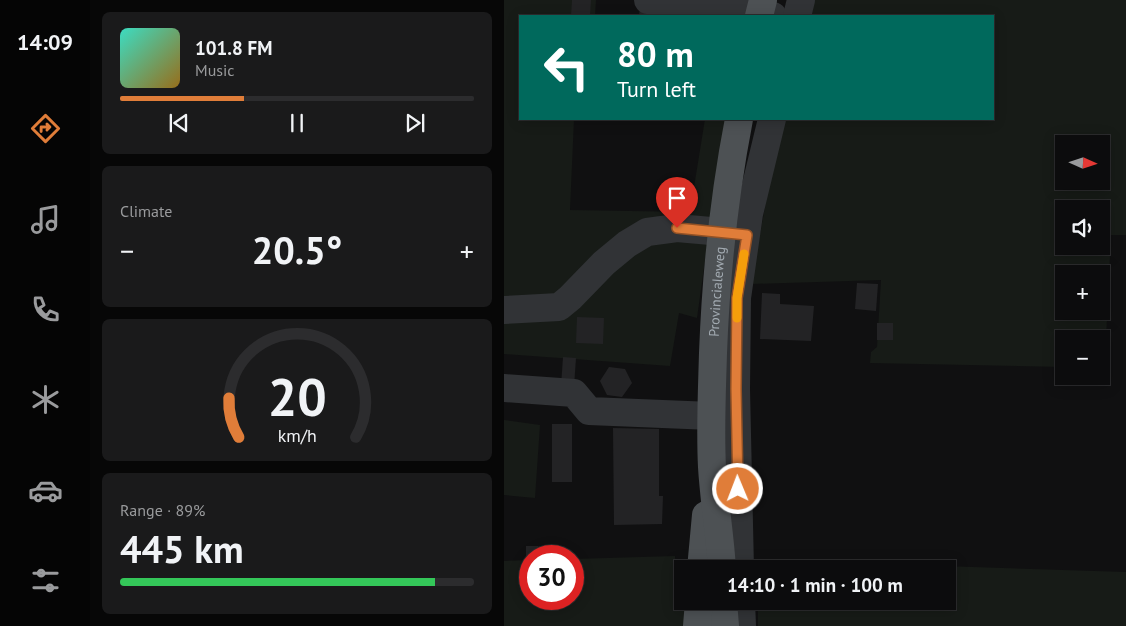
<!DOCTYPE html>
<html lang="en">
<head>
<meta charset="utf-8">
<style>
	:root { --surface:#0c0c0d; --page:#1a1a1b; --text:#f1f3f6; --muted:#9a9b9d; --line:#2c2c2e; --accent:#e07d39 }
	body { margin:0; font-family:"PT Sans",sans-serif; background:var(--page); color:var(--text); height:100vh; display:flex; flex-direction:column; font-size:19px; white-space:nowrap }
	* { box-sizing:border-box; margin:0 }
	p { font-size:16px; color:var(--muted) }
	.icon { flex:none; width:28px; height:28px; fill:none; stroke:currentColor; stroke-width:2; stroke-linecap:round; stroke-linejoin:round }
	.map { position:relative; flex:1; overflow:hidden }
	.details { display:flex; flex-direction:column; gap:12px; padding:12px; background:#070707; width:414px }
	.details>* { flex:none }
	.guide { position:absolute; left:15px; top:15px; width:475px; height:105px; border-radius:0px; box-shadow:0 2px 12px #0003,0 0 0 1px var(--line); background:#00695c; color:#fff; overflow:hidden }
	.needle { width:32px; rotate:93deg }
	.controls { position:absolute; left:551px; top:135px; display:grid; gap:10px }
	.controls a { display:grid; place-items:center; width:55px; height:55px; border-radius:0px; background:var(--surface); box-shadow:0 2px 12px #0003,0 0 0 1px var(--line); font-size:25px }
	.speed { position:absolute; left:15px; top:545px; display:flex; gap:10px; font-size:25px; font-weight:700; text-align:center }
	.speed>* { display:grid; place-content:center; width:65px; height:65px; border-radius:50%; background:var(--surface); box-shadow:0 2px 12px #0003,0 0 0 1px var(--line); line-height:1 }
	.speed .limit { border:8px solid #d22; background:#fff; color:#111 }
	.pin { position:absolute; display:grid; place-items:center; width:42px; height:42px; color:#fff; margin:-51px -21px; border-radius:50% 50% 50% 0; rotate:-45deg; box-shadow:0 0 5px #0007 }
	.pin .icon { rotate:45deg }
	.me { position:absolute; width:55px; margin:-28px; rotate:359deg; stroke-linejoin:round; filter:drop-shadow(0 0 4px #0008) }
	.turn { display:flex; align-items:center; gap:18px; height:105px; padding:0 15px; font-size:22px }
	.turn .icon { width:65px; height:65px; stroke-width:2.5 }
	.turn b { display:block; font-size:35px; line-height:42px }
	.big { font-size:38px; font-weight:700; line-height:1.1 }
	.details .tile { flex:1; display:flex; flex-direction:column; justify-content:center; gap:8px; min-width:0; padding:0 18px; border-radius:8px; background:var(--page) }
	.details .dial { align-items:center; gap:0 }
	.dial svg { height:130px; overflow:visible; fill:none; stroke:var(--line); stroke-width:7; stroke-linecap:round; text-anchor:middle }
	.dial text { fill:var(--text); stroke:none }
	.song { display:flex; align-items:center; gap:15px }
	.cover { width:60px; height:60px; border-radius:8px; background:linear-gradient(135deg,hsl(170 70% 55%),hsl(40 70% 35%)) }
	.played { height:5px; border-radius:2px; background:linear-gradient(90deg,var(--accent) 35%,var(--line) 35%) }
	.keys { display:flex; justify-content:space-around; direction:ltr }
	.heat { display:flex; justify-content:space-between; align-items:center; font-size:28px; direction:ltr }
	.charge { height:8px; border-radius:4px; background:linear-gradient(90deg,#34c759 89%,var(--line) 0) }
	.trip { position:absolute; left:170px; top:560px; width:282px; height:50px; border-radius:0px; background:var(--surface); box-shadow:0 2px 12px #0003,0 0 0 1px var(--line); font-weight:700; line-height:50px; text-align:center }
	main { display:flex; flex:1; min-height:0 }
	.dock { display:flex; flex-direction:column; width:90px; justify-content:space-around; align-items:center; background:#050505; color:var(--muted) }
	.dock .icon { width:35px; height:35px }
	.dock .current { color:var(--accent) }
	.dock b { font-size:22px; color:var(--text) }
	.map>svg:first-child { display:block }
</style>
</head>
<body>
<main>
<nav class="dock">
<b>14:09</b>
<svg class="icon current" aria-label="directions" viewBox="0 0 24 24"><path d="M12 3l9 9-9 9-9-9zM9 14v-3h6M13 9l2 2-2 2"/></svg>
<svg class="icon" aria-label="music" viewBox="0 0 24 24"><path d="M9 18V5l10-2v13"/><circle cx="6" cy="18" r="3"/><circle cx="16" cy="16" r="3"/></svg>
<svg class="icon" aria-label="phone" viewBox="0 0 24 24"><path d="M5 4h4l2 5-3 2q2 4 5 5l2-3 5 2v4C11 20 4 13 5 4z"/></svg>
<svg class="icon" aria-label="climate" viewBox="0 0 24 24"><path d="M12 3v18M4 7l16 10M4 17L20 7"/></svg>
<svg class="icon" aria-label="car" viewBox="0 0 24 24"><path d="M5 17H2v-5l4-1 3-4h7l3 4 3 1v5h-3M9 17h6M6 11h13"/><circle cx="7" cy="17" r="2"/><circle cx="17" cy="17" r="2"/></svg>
<svg class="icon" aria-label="filters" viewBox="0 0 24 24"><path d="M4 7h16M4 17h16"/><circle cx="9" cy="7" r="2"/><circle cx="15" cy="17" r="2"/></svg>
</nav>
<section class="details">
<div class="tile">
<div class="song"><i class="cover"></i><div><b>101.8 FM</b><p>Music</p></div></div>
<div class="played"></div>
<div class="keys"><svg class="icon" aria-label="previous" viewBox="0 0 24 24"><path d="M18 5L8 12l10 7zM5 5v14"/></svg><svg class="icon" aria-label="pause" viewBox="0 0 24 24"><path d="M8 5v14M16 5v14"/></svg><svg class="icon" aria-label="next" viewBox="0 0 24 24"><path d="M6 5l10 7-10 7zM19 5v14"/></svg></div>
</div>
<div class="tile"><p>Climate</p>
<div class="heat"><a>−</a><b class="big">20.5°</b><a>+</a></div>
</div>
<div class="tile dial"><svg viewBox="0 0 100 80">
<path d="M14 69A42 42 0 1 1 86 69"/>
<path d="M14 69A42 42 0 0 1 8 45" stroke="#e07d39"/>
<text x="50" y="56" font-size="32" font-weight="700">20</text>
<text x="50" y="72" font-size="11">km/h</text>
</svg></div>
<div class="tile"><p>Range · 89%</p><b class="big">445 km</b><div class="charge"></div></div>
</section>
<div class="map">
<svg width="623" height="626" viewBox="0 0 623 626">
	<rect width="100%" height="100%" fill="#101011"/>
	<g fill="#171b17" fill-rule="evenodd">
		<polygon points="0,0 92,0 91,16 16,16 16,119 70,119 66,210 186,212 201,119 224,119 212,182 193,318 175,313 166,366 0,354"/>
		<path d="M309,0h313v235h-15l-6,124 -3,2v-22h-38v28l-194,-4 1,-11 6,-5 4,-67 -130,4 19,-105 14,-60h209v-103h-184zM560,144h38v37h-38zM560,209h38v37h-38zM560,274h38v37h-38z"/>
		<polygon points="0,420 36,425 31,498 0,495"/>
		<polygon points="171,556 172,578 179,578 179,601 185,601 183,626 0,626 0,561 26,560 26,599 69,599 69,559"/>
		<polygon points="255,560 622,572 622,626 254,626 254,601 444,601 444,569 255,569"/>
	</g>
	<g fill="#232325">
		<polygon points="68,0 87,0 86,16 67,16"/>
		<polygon points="136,7 174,16 135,16"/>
		<polygon points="353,283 374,284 372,311 351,309"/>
		<polygon points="258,293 276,294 276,304 310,306 307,341 256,339"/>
		<polygon points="73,317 100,318 99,344 72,343"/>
		<rect x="373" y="323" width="16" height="17"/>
		<polygon points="59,357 72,358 70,387 57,386"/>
		<polygon points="105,367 121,369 128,383 118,397 103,395 96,381"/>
		<rect x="48" y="424" width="20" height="58"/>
		<polygon points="109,428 155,429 155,496 159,496 158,524 110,525"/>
		<polygon points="22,546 34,546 34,556 26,556 26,559 22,559"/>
	</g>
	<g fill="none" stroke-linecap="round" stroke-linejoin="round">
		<g stroke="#313336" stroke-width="28">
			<polyline points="144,0 218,7 269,16"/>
			<polyline points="293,16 297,0"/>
			<polyline points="0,310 55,307 66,298 100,263 123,244 143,232 173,228 241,234"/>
			<polyline points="0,388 70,393 85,411 208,416"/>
			<polyline points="236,569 232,389 233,298 245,214 268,119"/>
			<polyline points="237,601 238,626"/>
		</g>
		<g stroke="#4d5154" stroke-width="28">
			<polyline points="255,16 259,0"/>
			<polyline points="197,569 202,515"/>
			<path id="s1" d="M218,569c-2,-34 -8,-68 -10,-102 -2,-38 0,-77 1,-114 3,-79 11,-157 26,-234"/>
			<polyline points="219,601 221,626"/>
			<polyline points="193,626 195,601"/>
		</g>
	</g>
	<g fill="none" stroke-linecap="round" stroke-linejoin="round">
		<defs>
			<polyline id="route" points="173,228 243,235 233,298 232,389 234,489"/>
		</defs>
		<use href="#route" stroke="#925125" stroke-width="12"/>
		<use href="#route" stroke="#e07d39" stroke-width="9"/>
		<polyline stroke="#f59e0b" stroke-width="9" points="233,318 233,298 240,254"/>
	</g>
	<g text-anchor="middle" stroke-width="5" stroke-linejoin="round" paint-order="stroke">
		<g font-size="14" fill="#a2aab1" stroke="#0b0b0c">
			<text dy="5" stroke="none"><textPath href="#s1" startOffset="278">Provincialeweg</textPath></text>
		</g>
	</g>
</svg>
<div class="controls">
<a><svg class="needle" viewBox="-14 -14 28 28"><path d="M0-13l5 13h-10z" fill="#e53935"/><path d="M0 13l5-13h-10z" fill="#9a9b9d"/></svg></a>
<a><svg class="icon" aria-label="sound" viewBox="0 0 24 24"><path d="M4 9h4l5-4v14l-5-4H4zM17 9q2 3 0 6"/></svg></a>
<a>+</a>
<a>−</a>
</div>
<div class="speed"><div class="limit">30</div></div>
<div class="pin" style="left:173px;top:228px;background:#d93025"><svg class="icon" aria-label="arrive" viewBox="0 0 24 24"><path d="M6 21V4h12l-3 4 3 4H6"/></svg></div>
<svg class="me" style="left:234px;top:489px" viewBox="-20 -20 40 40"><circle r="17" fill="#e07d39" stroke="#fff" stroke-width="3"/><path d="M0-11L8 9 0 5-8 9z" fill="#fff"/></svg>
<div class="trip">14:10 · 1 min · 100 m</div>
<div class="guide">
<div class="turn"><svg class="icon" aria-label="left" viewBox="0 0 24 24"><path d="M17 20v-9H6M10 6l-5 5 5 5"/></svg><div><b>80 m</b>Turn left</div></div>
</div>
</div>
</main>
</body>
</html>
